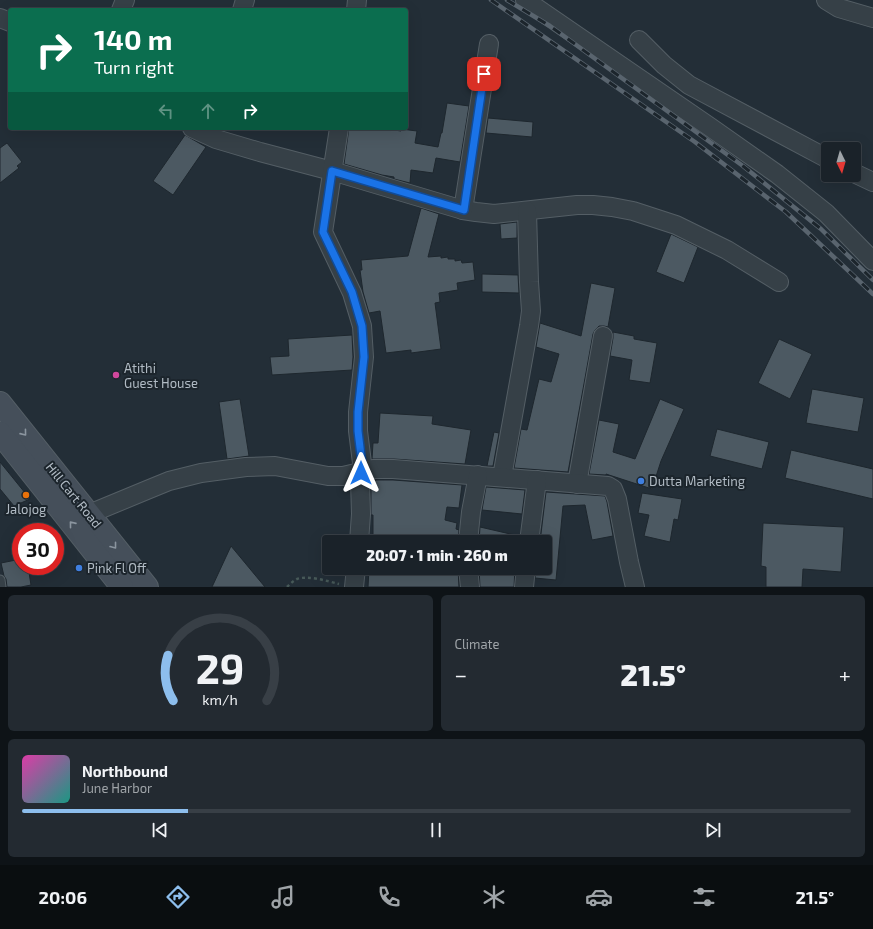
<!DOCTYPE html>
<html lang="en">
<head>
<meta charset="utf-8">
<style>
	:root { --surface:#1a2229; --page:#232a31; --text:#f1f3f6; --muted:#9fa4a8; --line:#383f46; --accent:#8dbeed }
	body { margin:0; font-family:"Exo 2",sans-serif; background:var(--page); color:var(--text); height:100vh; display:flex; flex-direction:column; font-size:15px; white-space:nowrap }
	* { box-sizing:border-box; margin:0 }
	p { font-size:13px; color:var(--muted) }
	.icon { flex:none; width:22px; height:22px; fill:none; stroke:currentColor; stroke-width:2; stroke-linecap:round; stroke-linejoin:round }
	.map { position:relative; height:587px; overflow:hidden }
	.drawer { display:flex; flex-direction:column; gap:8px; padding:8px; background:#0e1317; flex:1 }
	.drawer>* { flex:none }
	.guide { position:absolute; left:8px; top:8px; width:400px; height:122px; border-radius:4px; box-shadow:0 4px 16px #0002,0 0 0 1px var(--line); background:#0b6e4f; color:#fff; overflow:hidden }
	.needle { width:26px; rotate:175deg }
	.fabs { position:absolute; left:821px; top:142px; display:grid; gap:8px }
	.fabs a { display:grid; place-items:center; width:40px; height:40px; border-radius:4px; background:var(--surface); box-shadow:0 4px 16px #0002,0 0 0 1px var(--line); font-size:20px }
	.speed { position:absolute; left:12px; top:523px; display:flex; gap:8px; font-size:20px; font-weight:700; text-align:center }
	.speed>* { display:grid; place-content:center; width:52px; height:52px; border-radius:50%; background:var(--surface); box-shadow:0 4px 16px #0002,0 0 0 1px var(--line); line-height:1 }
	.speed .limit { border:6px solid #d22; background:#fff; color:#111 }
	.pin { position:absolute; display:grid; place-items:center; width:34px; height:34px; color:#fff; margin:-17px; border-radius:8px; box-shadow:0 2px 6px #0006 }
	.me { position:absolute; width:44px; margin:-22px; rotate:0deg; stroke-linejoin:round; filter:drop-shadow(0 0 3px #0008) }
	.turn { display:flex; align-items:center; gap:14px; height:84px; padding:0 20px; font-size:18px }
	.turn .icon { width:52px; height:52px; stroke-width:2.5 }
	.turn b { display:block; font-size:28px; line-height:34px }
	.lanes { display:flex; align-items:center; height:38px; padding:0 20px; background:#0003; justify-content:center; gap:20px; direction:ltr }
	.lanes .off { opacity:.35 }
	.big { font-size:30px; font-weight:800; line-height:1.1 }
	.drawer .card { flex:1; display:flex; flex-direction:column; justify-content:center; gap:6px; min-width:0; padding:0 14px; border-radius:6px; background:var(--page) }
	.drawer .dial { align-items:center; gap:0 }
	.dial svg { height:104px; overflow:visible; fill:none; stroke:var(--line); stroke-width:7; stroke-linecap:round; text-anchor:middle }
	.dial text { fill:var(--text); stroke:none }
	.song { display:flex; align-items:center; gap:12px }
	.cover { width:48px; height:48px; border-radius:6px; background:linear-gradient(135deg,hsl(320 70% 55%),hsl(170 70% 35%)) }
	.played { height:4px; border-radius:2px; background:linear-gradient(90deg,var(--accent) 20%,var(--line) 20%) }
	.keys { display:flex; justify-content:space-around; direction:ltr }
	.heat { display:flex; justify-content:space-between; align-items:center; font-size:22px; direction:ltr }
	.drawer .tiles { flex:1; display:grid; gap:8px; grid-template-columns:1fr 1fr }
	.card:last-child { grid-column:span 2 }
	.trip { position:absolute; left:322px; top:535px; width:230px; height:40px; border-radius:4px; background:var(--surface); box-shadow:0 4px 16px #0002,0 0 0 1px var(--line); font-weight:800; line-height:40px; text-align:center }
	.tabs { display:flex; height:64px; justify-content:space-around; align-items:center; background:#0a0e10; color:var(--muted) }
	.tabs .icon { width:28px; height:28px }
	.tabs .active { color:var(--accent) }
	.tabs b { font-size:18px; color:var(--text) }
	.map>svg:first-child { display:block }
</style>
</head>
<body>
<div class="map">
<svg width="873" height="587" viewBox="0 0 873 587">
	<rect width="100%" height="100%" fill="#232e37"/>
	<g fill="#4c5962" stroke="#1e272e">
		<polygon points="447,103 469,106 460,162 436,158 433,173 411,170 410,183 394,179 394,177 382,175 344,164 349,128 381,128 401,131 401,129 417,131 415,143 438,147 441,133 442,133"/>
		<polygon points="488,118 533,122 532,137 486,133"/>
		<polygon points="185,135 206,147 173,195 153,181"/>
		<polygon points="7,143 22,162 17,166 19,168 0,183 0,148"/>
		<polygon points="421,208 439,214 428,257 441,256 441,258 448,257 448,259 455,259 455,261 461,260 462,263 473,262 475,280 457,283 458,290 439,293 440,302 435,303 441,349 411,353 411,350 386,353 380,311 369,313 363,292 360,270 362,270 361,260 408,256"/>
		<polygon points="517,222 517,238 501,239 500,224"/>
		<polygon points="671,234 698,247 684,283 656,272"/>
		<polygon points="482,274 518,275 519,293 482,292"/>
		<polygon points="591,283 615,288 608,327 604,326 599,326 595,330 593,334 568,472 514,468 521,429 527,430 539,379 551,382 559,354 536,347 540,323 581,336"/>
		<polygon points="613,332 634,336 634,339 657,343 650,383 629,380 632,360 610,356 613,338"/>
		<polygon points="352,335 353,357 352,370 272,375 270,357 289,356 288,339"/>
		<polygon points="779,339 812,354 790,399 758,383"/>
		<polygon points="812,389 864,398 858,432 806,423"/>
		<polygon points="240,399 249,456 227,459 219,402"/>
		<polygon points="660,399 684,409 661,461 652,489 606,474 606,475 589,474 599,420 619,424 613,452 635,459"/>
		<polygon points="380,413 433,416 432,424 471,430 465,464 394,459 372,459 373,443 378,443"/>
		<polygon points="717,429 769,442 762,469 710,456"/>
		<polygon points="494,432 499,433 493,466 487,466"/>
		<polygon points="791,450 873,469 873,499 785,478"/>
		<polygon points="0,462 30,499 14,506 0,489"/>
		<polygon points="376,480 393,480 462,485 459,508 447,507 445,520 457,523 456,529 459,530 458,542 373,542 373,515 371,515 371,482"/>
		<polygon points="486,487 525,490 522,514 482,510"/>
		<polygon points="546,492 605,496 607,502 613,536 592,540 585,505 563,506 556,580 535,578 536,568 545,568 545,542 540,542"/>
		<polygon points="642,493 682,499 678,520 674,519 670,542 644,536 649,515 638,513"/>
		<polygon points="763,523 844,527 841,572 803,569 802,587 766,587 766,567 761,566"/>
		<polygon points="480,527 519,536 519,542 479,542"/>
		<polygon points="231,546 265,587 212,587"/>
		<polygon points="21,559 21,566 28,566 31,585 21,587 7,587 6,579 4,576 1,563"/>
		<polygon points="369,568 458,568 459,587 368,587"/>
		<polygon points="479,568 507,568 514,569 514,568 515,568 514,587 480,587"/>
	</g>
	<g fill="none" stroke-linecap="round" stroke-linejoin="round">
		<defs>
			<polyline id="service" points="0,580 1,587"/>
			<g id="minor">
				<polyline points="525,0 710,127 777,174 826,213 873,261"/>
				<polyline points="826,0 839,8 873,18"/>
				<polyline points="121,10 125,0"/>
				<polyline points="242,10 245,0"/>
				<polyline points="356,10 357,0"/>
				<polyline points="0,18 10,22"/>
				<polyline points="639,40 664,65 689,85 828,159"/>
				<polyline points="192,128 216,139 260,152 332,171 463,210 476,212 494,214 577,205 593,205 612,207 633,211 676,225 727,250 779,282"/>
				<polyline points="339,128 323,232 352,293 362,326 364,357 358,412 358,431 362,463 360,481 361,514 359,542"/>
				<polyline points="854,173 873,182"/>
				<polyline points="463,210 489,44"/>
				<polyline points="502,477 529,326 531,311 529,282 527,211"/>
				<polyline points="577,484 603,336"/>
				<polyline points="89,514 147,490 169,481 201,473 246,467 275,466 328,476 343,476 373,469 393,469 608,486 613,489 617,499 629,562 635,587"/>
				<polyline points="468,542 471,512 478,475"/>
				<polyline points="529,542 537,480"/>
				<polyline points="468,568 470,587"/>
				<polyline points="354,587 356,568"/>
				<polyline points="524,587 526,568"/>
			</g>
			<g id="secondary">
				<polyline points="0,403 147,587"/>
				<polyline points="0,433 122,587"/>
			</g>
		</defs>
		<use href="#service" stroke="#545e65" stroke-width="11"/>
		<use href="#minor" stroke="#545e65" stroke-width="20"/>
		<use href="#secondary" stroke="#545e65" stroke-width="24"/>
		<path stroke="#475958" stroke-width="2.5" stroke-dasharray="3 3" stroke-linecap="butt" d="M287,587c3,-3 6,-6 10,-8 11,-4 30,2 42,5"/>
		<use href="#service" stroke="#364047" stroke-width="9"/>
		<use href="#minor" stroke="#364047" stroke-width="18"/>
		<use href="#secondary" stroke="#454f5a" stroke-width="22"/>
		<defs>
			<g id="rail">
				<polyline points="491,0 695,142 786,212 873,294"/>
				<polyline points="507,0 550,26 743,166 821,229 873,280"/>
			</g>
		</defs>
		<use href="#rail" stroke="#59646e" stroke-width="4.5"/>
		<use href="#rail" stroke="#1c252c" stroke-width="3" stroke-dasharray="9" stroke-linecap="butt"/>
	</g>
	<defs><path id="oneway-chevron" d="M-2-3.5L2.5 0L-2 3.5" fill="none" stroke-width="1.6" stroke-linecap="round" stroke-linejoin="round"/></defs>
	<g stroke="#8b959f">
		<use href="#oneway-chevron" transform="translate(24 433) rotate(51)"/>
		<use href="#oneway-chevron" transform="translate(72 524) rotate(-129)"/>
		<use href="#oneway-chevron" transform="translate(114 546) rotate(52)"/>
	</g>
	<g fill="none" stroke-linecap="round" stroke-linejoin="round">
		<defs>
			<polyline id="route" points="361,473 362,464 358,431 358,412 364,357 362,326 352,292 323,232 332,171 464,210 484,74"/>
		</defs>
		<use href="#route" stroke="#114b97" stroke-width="10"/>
		<use href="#route" stroke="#1a73e8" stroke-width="7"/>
	</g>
	<circle fill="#d1479c" stroke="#1c252c" stroke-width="1.5" cx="116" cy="375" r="4"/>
	<g fill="#3f7fe0" stroke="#1c252c" stroke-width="1.5">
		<circle cx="641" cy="481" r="4"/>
		<circle cx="79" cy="568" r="4"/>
	</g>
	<circle fill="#e8710a" stroke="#1c252c" stroke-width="1.5" cx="26" cy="495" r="4"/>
	<g text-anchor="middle" stroke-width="4" stroke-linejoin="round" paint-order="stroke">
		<g font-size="13" fill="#b1bbc4" stroke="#1c252c" text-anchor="start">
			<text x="124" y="373">Atithi<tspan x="124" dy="15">Guest House</tspan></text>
			<text x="649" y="486">Dutta Marketing</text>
			<text x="26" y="514" text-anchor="middle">Jalojog</text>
			<text x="87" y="573">Pink Fl Off</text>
		</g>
		<g font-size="13" fill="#b1bbc4" stroke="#1c252c">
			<text transform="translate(74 495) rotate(51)" y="5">Hill Cart Road</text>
		</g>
	</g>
</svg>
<div class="fabs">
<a><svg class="needle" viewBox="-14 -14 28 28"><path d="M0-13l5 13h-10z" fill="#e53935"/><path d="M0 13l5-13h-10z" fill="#9fa4a8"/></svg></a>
</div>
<div class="speed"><div class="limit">30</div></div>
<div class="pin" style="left:484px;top:74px;background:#d93025"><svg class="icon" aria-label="arrive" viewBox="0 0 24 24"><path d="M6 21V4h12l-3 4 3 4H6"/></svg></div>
<svg class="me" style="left:361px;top:473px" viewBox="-20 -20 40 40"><path d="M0-17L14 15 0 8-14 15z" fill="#1a73e8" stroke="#fff" stroke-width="4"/></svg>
<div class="trip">20:07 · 1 min · 260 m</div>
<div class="guide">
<div class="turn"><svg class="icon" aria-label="right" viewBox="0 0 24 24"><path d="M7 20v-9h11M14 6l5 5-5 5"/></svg><div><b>140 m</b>Turn right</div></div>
<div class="lanes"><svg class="icon off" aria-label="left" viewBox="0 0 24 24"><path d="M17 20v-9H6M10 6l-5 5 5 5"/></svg><svg class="icon off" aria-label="ahead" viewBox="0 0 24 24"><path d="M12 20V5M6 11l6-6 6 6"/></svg><svg class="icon" aria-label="right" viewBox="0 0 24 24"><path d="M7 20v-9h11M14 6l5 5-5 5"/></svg></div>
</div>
</div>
<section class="drawer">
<div class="tiles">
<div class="card dial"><svg viewBox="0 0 100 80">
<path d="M14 69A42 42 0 1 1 86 69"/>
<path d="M14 69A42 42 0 0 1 10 34" stroke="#8dbeed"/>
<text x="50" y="56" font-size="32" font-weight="700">29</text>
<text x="50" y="72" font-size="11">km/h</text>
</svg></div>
<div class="card"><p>Climate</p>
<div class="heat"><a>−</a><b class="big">21.5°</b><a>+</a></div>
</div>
<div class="card">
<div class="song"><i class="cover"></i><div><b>Northbound</b><p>June Harbor</p></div></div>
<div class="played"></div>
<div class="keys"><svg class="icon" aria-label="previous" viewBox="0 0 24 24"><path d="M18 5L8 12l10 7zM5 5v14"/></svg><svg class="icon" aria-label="pause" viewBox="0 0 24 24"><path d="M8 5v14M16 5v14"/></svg><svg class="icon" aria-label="next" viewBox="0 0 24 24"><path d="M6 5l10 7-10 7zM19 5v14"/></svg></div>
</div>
</div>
</section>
<nav class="tabs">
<b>20:06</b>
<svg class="icon active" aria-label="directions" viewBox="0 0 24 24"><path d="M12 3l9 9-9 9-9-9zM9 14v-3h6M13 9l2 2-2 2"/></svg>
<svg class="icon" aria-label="music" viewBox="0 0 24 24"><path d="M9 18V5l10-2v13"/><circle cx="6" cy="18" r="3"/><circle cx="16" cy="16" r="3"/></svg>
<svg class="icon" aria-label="phone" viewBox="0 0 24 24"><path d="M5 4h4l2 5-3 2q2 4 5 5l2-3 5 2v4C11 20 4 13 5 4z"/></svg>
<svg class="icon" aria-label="climate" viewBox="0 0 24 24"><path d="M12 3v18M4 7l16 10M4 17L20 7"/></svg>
<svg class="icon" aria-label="car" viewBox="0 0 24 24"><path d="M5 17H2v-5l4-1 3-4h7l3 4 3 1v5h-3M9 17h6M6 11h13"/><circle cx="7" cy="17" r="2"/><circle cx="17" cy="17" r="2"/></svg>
<svg class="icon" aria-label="filters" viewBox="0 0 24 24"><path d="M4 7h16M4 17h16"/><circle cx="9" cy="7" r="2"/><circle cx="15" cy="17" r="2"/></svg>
<b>21.5°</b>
</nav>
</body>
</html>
